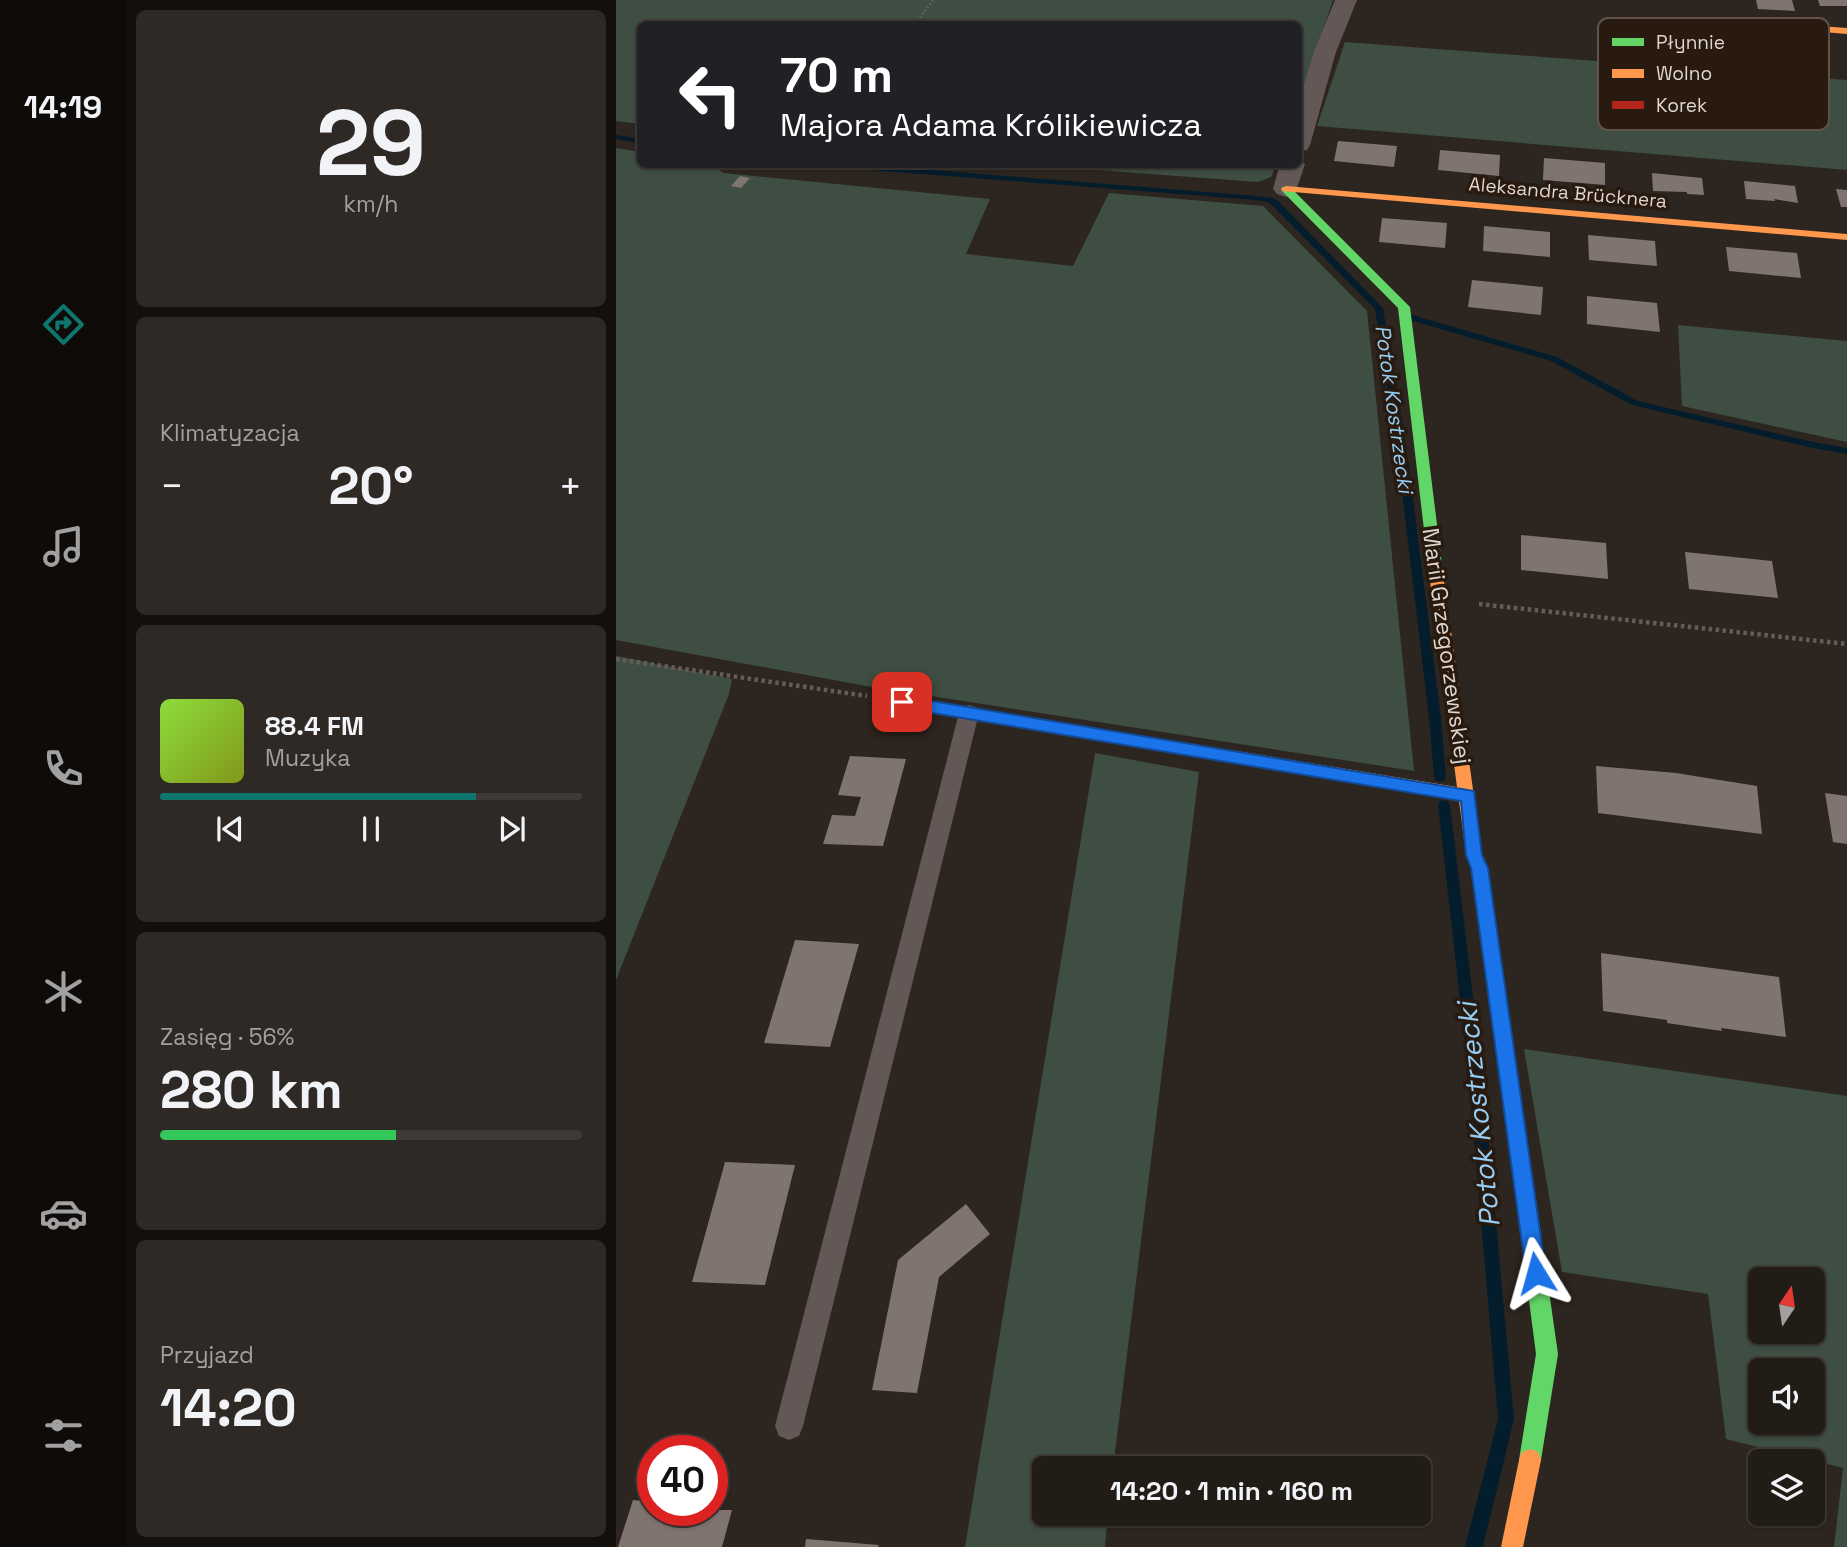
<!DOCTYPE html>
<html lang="pl">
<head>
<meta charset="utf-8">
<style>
	:root { --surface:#221c17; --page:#2e2924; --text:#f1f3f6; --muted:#a2a1a1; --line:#3f3a36; --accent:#0f766e }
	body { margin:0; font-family:"Space Grotesk",sans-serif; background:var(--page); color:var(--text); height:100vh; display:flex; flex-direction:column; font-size:26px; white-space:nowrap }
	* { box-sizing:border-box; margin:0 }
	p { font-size:23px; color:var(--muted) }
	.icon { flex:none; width:38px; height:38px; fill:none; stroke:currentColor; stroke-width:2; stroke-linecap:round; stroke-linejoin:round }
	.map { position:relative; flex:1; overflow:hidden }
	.panel { display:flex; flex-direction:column; gap:10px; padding:10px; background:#130f0d; width:490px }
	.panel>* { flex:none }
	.hud { position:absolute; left:21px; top:21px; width:665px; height:147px; border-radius:10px; box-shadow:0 2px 5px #0004,0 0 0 2px var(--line); background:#202124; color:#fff; overflow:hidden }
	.needle { width:46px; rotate:13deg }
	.fabs { position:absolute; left:1132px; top:1267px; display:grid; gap:14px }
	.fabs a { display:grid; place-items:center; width:77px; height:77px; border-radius:10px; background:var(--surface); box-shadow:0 2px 5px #0004,0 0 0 2px var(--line); font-size:35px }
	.speed { position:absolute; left:21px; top:1435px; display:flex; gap:14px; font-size:35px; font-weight:700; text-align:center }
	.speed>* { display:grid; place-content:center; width:91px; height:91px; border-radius:50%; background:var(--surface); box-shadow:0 2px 5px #0004,0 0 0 2px var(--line); line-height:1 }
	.speed .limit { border:10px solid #d22; background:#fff; color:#111 }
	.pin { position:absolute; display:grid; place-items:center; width:60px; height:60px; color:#fff; margin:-30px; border-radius:14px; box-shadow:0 4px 10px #0006 }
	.me { position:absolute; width:77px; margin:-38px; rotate:352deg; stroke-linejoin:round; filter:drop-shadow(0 0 5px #0008) }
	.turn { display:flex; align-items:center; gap:24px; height:147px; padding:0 28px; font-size:32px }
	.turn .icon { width:91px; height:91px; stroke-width:2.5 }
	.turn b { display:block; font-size:49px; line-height:60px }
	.big { font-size:52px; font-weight:600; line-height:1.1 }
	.panel .widget { flex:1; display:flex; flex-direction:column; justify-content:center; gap:10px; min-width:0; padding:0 24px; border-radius:10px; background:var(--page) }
	.panel .dial { align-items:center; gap:0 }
	.dial b { font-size:91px; line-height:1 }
	.song { display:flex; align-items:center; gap:21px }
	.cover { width:84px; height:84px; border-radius:10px; background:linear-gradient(135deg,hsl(90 70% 55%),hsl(70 70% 35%)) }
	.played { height:7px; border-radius:4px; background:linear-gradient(90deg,var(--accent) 75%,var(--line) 75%) }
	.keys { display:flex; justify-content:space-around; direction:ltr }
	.heat { display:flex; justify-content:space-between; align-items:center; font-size:38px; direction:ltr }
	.charge { height:10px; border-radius:5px; background:linear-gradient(90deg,#34c759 56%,var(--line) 0) }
	.trip { position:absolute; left:416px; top:1456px; width:399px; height:70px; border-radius:10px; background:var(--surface); box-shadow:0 2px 5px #0004,0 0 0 2px var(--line); font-weight:600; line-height:70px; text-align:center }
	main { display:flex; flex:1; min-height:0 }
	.tab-bar { display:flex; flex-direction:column; width:126px; justify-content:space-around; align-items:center; background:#0e0b09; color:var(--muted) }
	.tab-bar .icon { width:49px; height:49px }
	.tab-bar .active { color:var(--accent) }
	.tab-bar b { font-size:32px; color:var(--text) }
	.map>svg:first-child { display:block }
</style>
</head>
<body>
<main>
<nav class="tab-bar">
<b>14:19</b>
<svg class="icon active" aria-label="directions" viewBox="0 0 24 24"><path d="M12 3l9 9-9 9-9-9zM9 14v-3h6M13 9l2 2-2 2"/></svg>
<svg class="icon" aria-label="music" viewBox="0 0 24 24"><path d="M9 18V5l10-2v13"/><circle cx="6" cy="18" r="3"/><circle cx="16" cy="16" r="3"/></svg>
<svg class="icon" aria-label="phone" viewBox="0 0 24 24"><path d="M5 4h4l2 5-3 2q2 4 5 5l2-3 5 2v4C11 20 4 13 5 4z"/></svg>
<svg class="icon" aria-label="climate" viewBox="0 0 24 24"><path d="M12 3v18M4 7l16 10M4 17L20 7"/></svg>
<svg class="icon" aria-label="car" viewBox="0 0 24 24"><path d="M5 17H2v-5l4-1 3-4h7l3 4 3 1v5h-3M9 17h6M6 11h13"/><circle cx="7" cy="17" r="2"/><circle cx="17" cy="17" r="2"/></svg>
<svg class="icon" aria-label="filters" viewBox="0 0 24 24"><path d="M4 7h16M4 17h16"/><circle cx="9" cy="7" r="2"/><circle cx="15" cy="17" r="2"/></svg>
</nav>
<section class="panel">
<div class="widget dial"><b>29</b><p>km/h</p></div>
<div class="widget"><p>Klimatyzacja</p>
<div class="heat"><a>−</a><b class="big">20°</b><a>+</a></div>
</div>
<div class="widget">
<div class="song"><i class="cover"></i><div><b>88.4 FM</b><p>Muzyka</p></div></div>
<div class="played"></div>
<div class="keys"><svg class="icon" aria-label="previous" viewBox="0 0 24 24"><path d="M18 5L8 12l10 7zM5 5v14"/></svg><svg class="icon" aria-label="pause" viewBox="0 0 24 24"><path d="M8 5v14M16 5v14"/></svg><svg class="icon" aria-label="next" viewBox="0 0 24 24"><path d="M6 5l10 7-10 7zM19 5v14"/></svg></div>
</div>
<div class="widget"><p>Zasięg · 56%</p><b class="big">280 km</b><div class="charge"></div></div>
<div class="widget"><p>Przyjazd</p><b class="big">14:20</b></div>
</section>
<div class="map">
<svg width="1231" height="1547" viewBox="0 0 1231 1547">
	<rect width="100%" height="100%" fill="#2d251f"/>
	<g fill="#3e4e42" fill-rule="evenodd">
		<polygon points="0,0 717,0 683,103 682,24 24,24 24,124 0,121"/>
		<polygon points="729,42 1231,80 1231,170 701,126"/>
		<polygon points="0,148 24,152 24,164 95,165 108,173 374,199 350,254 457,266 493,193 647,206 751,311 798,771 250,686 0,640"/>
		<polygon points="414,165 660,165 655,177 642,182"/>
		<polygon points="1062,325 1231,341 1231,442 1066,406"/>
		<polygon points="0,656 116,679 113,694 0,980"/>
		<polygon points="479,753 583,772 497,1468 429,1468 429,1514 492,1514 489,1547 349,1547"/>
		<path d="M908,1049l323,47v451h-13l9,-79 -117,-29 -18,-145 -146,-22zM1144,1279h53v53h-53zM1144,1370h53v53h-53z"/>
	</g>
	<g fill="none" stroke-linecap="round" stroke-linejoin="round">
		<g fill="#041d2d" fill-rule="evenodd">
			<polygon points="0,135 24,139 24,143 0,139"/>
			<polygon points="199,164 240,164 640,196 657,198 664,203 767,308 793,467 825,718 830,777 828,781 820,781 818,777 813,718 783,467 759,309 658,207 652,202 640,200 203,166"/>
			<polygon points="793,314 941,357 1022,401 1197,442 1231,448 1231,454 1197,448 1016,405 935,361 790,319 790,315"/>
			<polygon points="828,800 832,801 834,805 867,1080 898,1419 867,1547 849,1547 882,1419 853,1080 822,805 824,801"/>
		</g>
	</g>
	<g fill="#807470">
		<polygon points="1140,0 1176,0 1179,11 1142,9"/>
		<polygon points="1202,0 1231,0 1231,6 1204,6"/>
		<polygon points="722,141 781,146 778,167 718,161"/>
		<polygon points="824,150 884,155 883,176 822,170"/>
		<polygon points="928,158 989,163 989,185 927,180"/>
		<polygon points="1036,173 1086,178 1088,195 1071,194 1071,192 1037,191"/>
		<polygon points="124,176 134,178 125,188 115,186"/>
		<polygon points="1128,181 1179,186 1182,203 1158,199 1159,201 1130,199"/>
		<polygon points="1220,189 1231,190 1231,207 1225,207"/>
		<polygon points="766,218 831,223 829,248 763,242"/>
		<polygon points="868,226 934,232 934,257 867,251"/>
		<polygon points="972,235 1039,241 1041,266 973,260"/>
		<polygon points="1110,247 1181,253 1185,278 1113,271"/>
		<polygon points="856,280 927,287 925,315 852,307"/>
		<polygon points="971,296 1041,303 1044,332 971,324"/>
		<polygon points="905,535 990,543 992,579 905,570"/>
		<polygon points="1069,552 1156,561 1162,598 1073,589"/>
		<polygon points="234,756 290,759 267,846 207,844 216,815 239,816 245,797 222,795"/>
		<polygon points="980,766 1060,773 1141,786 1146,834 982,813"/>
		<polygon points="1209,793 1231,796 1231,844 1217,842"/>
		<polygon points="179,940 243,944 214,1047 148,1043"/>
		<polygon points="985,953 1163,977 1170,1037 1105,1028 1106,1031 1078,1027 1051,1023 1051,1020 987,1011"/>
		<polygon points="109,1162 179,1165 149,1285 76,1282"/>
		<polygon points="350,1204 374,1234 323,1277 301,1393 256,1390 282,1260"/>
		<polygon points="17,1500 37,1502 37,1510 116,1510 106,1547 2,1547"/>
		<polygon points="190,1539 263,1545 262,1547 189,1547"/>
	</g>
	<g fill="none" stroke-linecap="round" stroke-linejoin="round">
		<polyline stroke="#655c5a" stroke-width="2.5" stroke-dasharray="2 2" stroke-linecap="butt" points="299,24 317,0"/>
		<g stroke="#655c5a" stroke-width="4.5" stroke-dasharray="3.5 3.5" stroke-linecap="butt">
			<polyline points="863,604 1231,644"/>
			<polyline points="0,659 251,696"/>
		</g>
		<polygon fill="#645856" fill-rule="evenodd" points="353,705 360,707 363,713 187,1426 183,1436 173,1440 163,1436 159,1426 343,713 346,707"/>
		<g fill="#645856" fill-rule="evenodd">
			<polygon points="719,0 741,0 720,52 694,145 691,150 682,152 682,103 698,52"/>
			<polygon points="682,158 689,164 679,194 670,197 661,194 657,189 664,164 682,164"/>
		</g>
		<g fill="#63d668" fill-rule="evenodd">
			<polygon points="666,187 674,187 794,307 828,581 826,585 816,585 814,581 782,308 666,191"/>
			<polygon points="286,696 577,744 582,746 585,750 582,754 577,756 286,708 278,702"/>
			<polygon points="909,1183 916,1186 919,1193 942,1354 925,1460 922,1468 914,1471 906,1468 903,1460 920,1354 899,1193 902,1186"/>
		</g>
		<g fill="#ff974d" fill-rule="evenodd">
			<polygon points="1161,23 1231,28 1231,34 1158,28 1157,26"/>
			<polygon points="670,186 1231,234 1231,240 666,191 665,189"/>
			<polygon points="821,576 828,581 866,854 864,859 858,861 852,859 850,854 843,801 572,754 569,750 572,746 577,744 841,787 814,581"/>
			<polygon points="914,1449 922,1452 925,1460 907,1547 885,1547 903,1460 906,1452"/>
		</g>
		<polygon fill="#b3261e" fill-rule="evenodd" points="858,847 864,849 872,868 919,1193 916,1200 909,1203 902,1200 899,1193 856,868 850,854 852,849"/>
	</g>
	<polygon fill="#1a73e8" stroke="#114b97" stroke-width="2" points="286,696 858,791 866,855 872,868 930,1273 927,1280 920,1283 913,1280 910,1273 855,868 850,855 845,801 286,708 279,702"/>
	<g text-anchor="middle" stroke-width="7" stroke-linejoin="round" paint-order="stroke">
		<g font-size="19" fill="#dfd5cd" stroke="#291a0f">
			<text transform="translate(952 192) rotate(5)" y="7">Aleksandra Brücknera</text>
		</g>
		<g font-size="21" font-style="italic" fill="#94ccf3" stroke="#291a0f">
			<text transform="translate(778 409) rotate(82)" y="7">Potok Kostrzecki</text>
		</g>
		<g font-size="23" fill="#dfd5cd" stroke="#291a0f">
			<text transform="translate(831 646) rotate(82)" y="8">Marii Grzegorzewskiej</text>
		</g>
		<g font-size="28" font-style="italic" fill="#94ccf3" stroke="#291a0f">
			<text transform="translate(862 1115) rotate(-96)" y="10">Potok Kostrzecki</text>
		</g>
	</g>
	<rect x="982" y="18" width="231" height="112" rx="10" fill="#291a0f" stroke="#605248" stroke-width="2"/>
	<rect x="996" y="38" width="32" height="8" fill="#63d668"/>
	<rect x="996" y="69" width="32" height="9" fill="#ff974d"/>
	<rect x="996" y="101" width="32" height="8" fill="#b3261e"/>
	<g font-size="19" fill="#dfd5cd">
		<text x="1040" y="49">Płynnie</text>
		<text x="1040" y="80">Wolno</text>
		<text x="1040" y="112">Korek</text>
	</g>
</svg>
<div class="fabs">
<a><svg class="needle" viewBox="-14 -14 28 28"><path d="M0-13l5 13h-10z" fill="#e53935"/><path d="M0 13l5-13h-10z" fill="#a2a1a1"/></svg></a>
<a><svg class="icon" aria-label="sound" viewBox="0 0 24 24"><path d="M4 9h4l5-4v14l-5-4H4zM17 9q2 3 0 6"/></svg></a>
<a><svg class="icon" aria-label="layers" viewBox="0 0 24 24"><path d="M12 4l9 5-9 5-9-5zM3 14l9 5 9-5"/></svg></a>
</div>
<div class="speed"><div class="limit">40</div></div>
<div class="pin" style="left:286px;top:702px;background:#d93025"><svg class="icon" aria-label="arrive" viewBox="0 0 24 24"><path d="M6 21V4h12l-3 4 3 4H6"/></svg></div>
<svg class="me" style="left:920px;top:1273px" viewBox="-20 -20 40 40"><path d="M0-17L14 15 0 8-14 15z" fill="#1a73e8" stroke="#fff" stroke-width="4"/></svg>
<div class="trip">14:20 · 1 min · 160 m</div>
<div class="hud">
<div class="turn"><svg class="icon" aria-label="left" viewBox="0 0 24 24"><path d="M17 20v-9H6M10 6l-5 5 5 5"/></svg><div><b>70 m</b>Majora Adama Królikiewicza</div></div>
</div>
</div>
</main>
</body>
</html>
